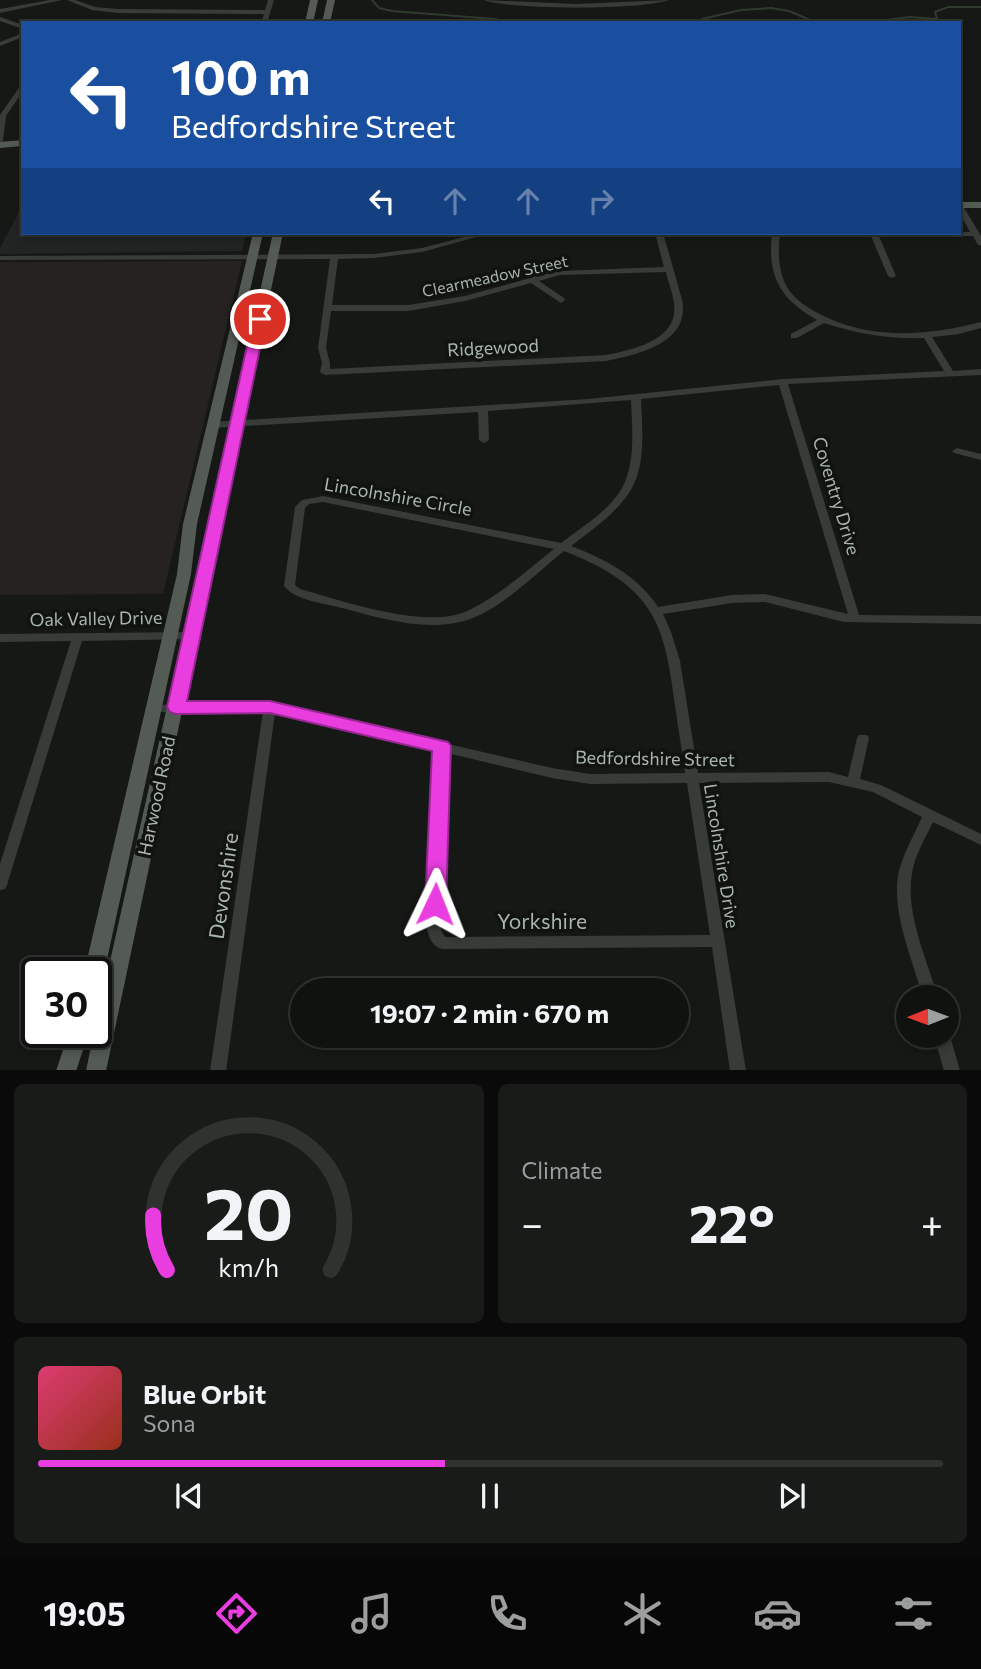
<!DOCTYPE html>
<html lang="en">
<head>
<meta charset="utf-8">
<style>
	:root { --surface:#101210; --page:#191b19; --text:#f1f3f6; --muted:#9c9e9f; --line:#303230; --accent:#e93de0 }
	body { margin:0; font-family:Commissioner,sans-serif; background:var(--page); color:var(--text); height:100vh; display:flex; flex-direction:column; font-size:26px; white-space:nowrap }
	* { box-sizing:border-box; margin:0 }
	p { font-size:23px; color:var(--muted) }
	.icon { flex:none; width:38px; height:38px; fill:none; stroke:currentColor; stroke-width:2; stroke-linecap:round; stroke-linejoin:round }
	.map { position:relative; height:1070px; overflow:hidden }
	.side { display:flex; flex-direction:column; gap:14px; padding:14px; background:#090a09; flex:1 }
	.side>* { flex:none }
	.banner { position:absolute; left:21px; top:21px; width:940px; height:214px; border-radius:0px; box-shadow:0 4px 10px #0003,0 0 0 2px var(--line); background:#1a4fa0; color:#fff; overflow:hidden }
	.needle { width:46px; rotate:269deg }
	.tools { position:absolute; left:896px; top:985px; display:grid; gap:14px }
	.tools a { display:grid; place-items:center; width:63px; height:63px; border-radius:50%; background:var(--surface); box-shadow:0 4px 10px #0003,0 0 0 2px var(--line); font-size:35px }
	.speed { position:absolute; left:21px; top:957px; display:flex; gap:14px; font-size:35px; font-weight:700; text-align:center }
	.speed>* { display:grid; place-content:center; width:91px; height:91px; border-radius:50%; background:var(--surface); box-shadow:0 4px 10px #0003,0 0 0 2px var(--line); line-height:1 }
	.speed .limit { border:4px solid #111; border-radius:10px; background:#fff; color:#111 }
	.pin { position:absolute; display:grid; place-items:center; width:60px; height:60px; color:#fff; margin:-30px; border:4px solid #fff; border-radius:50%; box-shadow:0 2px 7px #0007 }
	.me { position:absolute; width:77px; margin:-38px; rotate:2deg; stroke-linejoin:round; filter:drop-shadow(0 0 5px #0008) }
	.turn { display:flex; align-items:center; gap:24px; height:147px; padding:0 35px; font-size:32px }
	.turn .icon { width:91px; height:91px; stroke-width:2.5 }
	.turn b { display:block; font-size:49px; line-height:60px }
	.lanes { display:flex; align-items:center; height:66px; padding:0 35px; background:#0003; justify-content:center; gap:35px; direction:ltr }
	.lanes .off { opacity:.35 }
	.big { font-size:52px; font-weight:700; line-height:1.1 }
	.side .card { flex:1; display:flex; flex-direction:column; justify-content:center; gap:10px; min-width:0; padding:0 24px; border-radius:10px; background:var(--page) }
	.side .dial { align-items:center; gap:0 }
	.dial svg { height:182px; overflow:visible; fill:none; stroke:var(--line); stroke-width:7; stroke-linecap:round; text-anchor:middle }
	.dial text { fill:var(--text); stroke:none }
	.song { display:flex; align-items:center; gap:21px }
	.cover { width:84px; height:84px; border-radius:10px; background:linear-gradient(135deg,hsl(340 70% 55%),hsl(10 70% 35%)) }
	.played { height:7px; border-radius:4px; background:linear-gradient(90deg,var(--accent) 45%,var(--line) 45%) }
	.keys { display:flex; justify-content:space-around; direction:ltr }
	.heat { display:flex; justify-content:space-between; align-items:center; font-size:38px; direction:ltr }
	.side .tiles { flex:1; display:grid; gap:14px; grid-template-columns:1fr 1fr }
	.card:last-child { grid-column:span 2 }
	.trip { position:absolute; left:290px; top:978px; width:399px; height:70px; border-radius:35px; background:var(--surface); box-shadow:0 4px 10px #0003,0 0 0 2px var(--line); font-weight:700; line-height:70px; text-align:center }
	.dock { display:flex; height:112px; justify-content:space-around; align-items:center; background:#060706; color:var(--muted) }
	.dock .icon { width:49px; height:49px }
	.dock .current { color:var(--accent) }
	.dock b { font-size:32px; color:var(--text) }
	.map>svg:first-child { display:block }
</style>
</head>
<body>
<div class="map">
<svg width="981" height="1071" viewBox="0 0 981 1071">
	<rect width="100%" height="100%" fill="#161816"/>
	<polygon fill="#222423" points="23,204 23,233 246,233 242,251 0,254 0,248"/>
	<polygon fill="#25221f" points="242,261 163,594 0,595 0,262"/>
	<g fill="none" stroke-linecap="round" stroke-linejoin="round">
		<g stroke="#2f3b2c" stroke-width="2">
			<polyline points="372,0 379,8 392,11 495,19 511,23"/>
			<polyline points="587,23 655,23"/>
			<polyline points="701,23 699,21 702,19 741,10 771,8 789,11 817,23"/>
			<polyline points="863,23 910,17 937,19 935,12 948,7 981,7"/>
		</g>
		<g fill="#373c38" fill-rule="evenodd">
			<polygon points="50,0 62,0 0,13 0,9"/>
			<polygon points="67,0 75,0 95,7 118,9 265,10 268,0 274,0 267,23 261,23 264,14 118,13 92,10"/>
			<path d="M484,0l92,4 93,-4c-26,10 -159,10 -185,0z"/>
			<polygon points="0,17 23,25 23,29 0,21"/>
			<polygon points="23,33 23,37 0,46 0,42"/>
			<polygon points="23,84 23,91 6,116 3,141 0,143 0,115 21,85"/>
			<polygon points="959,204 963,206 981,236 981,245 978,245 973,236 879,236 896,276 892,278 888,276 871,236 821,235 817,233 970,232 959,212"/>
			<path d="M479,233h12l-69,19 -48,6 -36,1 -6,46h76l57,-9 62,-17 1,-2 32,-6 104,-4 -9,-34h8c5,17 10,35 15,52 1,7 5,14 5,21 2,39 -48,49 -77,55l-281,14 -5,-3 2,-9 -4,-15 12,-89 -330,1v-4l374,-2 48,-6zM666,272c2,10 7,21 8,32 5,36 -42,46 -68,51l-276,14v-6l-4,-15 5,-37h77l57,-10 66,-18 30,20 4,-3 -1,-2 -25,-17 21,-6z"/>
			<path d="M772,233h8c-2,16 -2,33 4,48 8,19 27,29 44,37 47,22 104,17 153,4v6l-22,6 -27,3 21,34 28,-2v6l-193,9 71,231 122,1v8l-137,-2 -79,-20 -33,1 -69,11 8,18 9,29 18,112 131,-1 19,5 9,-39 2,-3h8l2,3 -9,41 21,6 100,49v11l-48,-23c-8,17 -18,33 -21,51 -7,41 15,86 26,125h-15c-10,-38 -33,-87 -24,-127 5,-19 15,-36 23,-54l-49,-25 -44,-10 -130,1 47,288h-16l-18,-124 -270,2c-10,-3 -12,-10 -15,-19l8,-180 -160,-37 -49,358h-16l53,-360 -108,1 -4,-1 -2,-3 2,-3 119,-2 282,65 38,6 95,-1c-3,-23 -7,-45 -10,-68 -5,-34 -9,-74 -31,-102 -20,-26 -50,-40 -80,-52 -29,23 -64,60 -100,70 -39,11 -84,-3 -122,-13 -18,-5 -46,-7 -58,-22l11,-79 7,-7 21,-4 238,47c21,-16 48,-32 61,-55 14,-26 10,-60 9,-88l-143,11 1,29 -5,3 -5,-3 -1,-28 -266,16 -5,-3 5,-3 376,-23 195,-20 161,-8 -20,-33c-35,1 -67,-4 -100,-15l-27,15h-6v-4l26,-14c-37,-21 -50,-44 -45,-87zM779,385l69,229 -83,-20 -33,1 -74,12c-20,-31 -53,-48 -87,-61 22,-17 49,-35 62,-60 13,-26 9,-59 8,-87zM323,502l231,47c-27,21 -54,47 -87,62 -40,19 -125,-10 -167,-22l-5,-4 10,-77 4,-4zM447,753l105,25 38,6 97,-1 23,152 -265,2 -4,-7z"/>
			<polygon points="957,448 981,454 981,460 954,453 952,451"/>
			<polygon points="191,632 195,633 197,636 195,639 82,641 7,885 5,889 0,890 0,864 71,641 0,642 0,634"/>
			<polygon points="947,1031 950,1036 960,1071 944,1071 934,1036 947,1036"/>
		</g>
		<g fill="#535b54" fill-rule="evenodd">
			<polygon points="310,0 318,0 313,23 305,23"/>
			<polygon points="327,0 335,0 330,23 322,23"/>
			<polygon points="23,140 23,146 0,148 0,142"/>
			<rect x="959" y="202" width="22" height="6"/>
			<polygon points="253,233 263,233 197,524 191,574 104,973 101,979 96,980 96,973 84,973 177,574 183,524"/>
			<polygon points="273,233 283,233 106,1071 86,1071 94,1032 96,1032 96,1024"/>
			<polygon points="69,1032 89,1032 76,1071 56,1071"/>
		</g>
	</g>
	<polygon fill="#e93de0" stroke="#972892" stroke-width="2" points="260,315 266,319 187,701 270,701 448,742 451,746 446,904 443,910 435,912 428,910 425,904 432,751 270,713 176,714 170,712 167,707 253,319"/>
	<g text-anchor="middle" stroke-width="7" stroke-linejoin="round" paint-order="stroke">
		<g font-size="16" fill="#a8b7aa" stroke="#111311">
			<text transform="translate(495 276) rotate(-12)" y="6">Clearmeadow Street</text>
		</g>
		<g font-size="18" fill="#a8b7aa" stroke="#111311">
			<text transform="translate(493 348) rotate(-3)" y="6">Ridgewood</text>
			<text transform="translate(836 496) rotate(73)" y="6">Coventry Drive</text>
			<text transform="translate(398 497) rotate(10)" y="6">Lincolnshire Circle</text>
			<text transform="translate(96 619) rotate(-1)" y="6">Oak Valley Drive</text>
			<text transform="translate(655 759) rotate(1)" y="6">Bedfordshire Street</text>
			<text transform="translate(157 796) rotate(-78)" y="6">Harwood Road</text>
			<text transform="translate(721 856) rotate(81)" y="6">Lincolnshire Drive</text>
		</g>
		<g font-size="21" fill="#a8b7aa" stroke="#111311">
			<text transform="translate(224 886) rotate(-82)" y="7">Devonshire</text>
			<text x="542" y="929">Yorkshire</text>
		</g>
	</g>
</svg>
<div class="tools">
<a><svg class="needle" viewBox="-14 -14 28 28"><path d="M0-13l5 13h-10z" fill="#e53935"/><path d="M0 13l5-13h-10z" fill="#9c9e9f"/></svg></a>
</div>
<div class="speed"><div class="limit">30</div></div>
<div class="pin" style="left:260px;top:319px;background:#d93025"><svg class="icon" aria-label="arrive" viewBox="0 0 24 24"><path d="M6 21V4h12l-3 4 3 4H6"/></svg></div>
<svg class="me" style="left:435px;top:904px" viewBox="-20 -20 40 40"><path d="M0-17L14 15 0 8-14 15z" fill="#e93de0" stroke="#fff" stroke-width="4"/></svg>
<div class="trip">19:07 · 2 min · 670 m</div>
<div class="banner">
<div class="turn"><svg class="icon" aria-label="left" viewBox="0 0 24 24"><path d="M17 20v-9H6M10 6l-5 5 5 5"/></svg><div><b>100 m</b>Bedfordshire Street</div></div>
<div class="lanes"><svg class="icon" aria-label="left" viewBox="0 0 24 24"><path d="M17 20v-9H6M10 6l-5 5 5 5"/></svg><svg class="icon off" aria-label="ahead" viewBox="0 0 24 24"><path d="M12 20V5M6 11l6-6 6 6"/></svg><svg class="icon off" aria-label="ahead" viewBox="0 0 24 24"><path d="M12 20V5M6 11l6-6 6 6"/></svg><svg class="icon off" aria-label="right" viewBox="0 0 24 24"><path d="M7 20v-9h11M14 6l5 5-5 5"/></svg></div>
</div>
</div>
<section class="side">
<div class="tiles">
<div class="card dial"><svg viewBox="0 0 100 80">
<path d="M14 69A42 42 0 1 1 86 69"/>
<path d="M14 69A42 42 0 0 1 8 45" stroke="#e93de0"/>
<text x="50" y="56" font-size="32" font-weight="700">20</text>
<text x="50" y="72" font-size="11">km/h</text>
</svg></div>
<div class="card"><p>Climate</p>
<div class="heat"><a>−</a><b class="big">22°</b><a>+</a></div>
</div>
<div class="card">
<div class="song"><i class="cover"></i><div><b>Blue Orbit</b><p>Sona</p></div></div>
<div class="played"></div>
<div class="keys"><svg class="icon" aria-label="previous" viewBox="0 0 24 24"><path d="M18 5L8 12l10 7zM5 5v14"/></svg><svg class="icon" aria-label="pause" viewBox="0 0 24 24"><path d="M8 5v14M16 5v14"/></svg><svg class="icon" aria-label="next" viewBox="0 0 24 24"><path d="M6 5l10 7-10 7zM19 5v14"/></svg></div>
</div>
</div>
</section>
<nav class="dock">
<b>19:05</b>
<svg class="icon current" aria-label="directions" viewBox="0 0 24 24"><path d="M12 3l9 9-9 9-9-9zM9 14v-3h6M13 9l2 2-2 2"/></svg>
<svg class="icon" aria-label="music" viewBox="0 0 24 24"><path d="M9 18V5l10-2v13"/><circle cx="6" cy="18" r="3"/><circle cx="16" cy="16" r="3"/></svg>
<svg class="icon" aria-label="phone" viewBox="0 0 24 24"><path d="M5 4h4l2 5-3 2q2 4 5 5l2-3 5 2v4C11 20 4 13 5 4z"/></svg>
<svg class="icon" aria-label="climate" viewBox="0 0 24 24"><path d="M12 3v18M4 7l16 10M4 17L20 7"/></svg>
<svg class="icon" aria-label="car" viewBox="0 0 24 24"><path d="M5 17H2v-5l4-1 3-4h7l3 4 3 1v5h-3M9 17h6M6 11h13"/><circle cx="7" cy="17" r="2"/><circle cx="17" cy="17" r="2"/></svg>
<svg class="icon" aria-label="filters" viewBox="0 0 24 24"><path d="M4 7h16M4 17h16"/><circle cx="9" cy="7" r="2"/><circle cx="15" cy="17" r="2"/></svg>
</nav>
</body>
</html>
